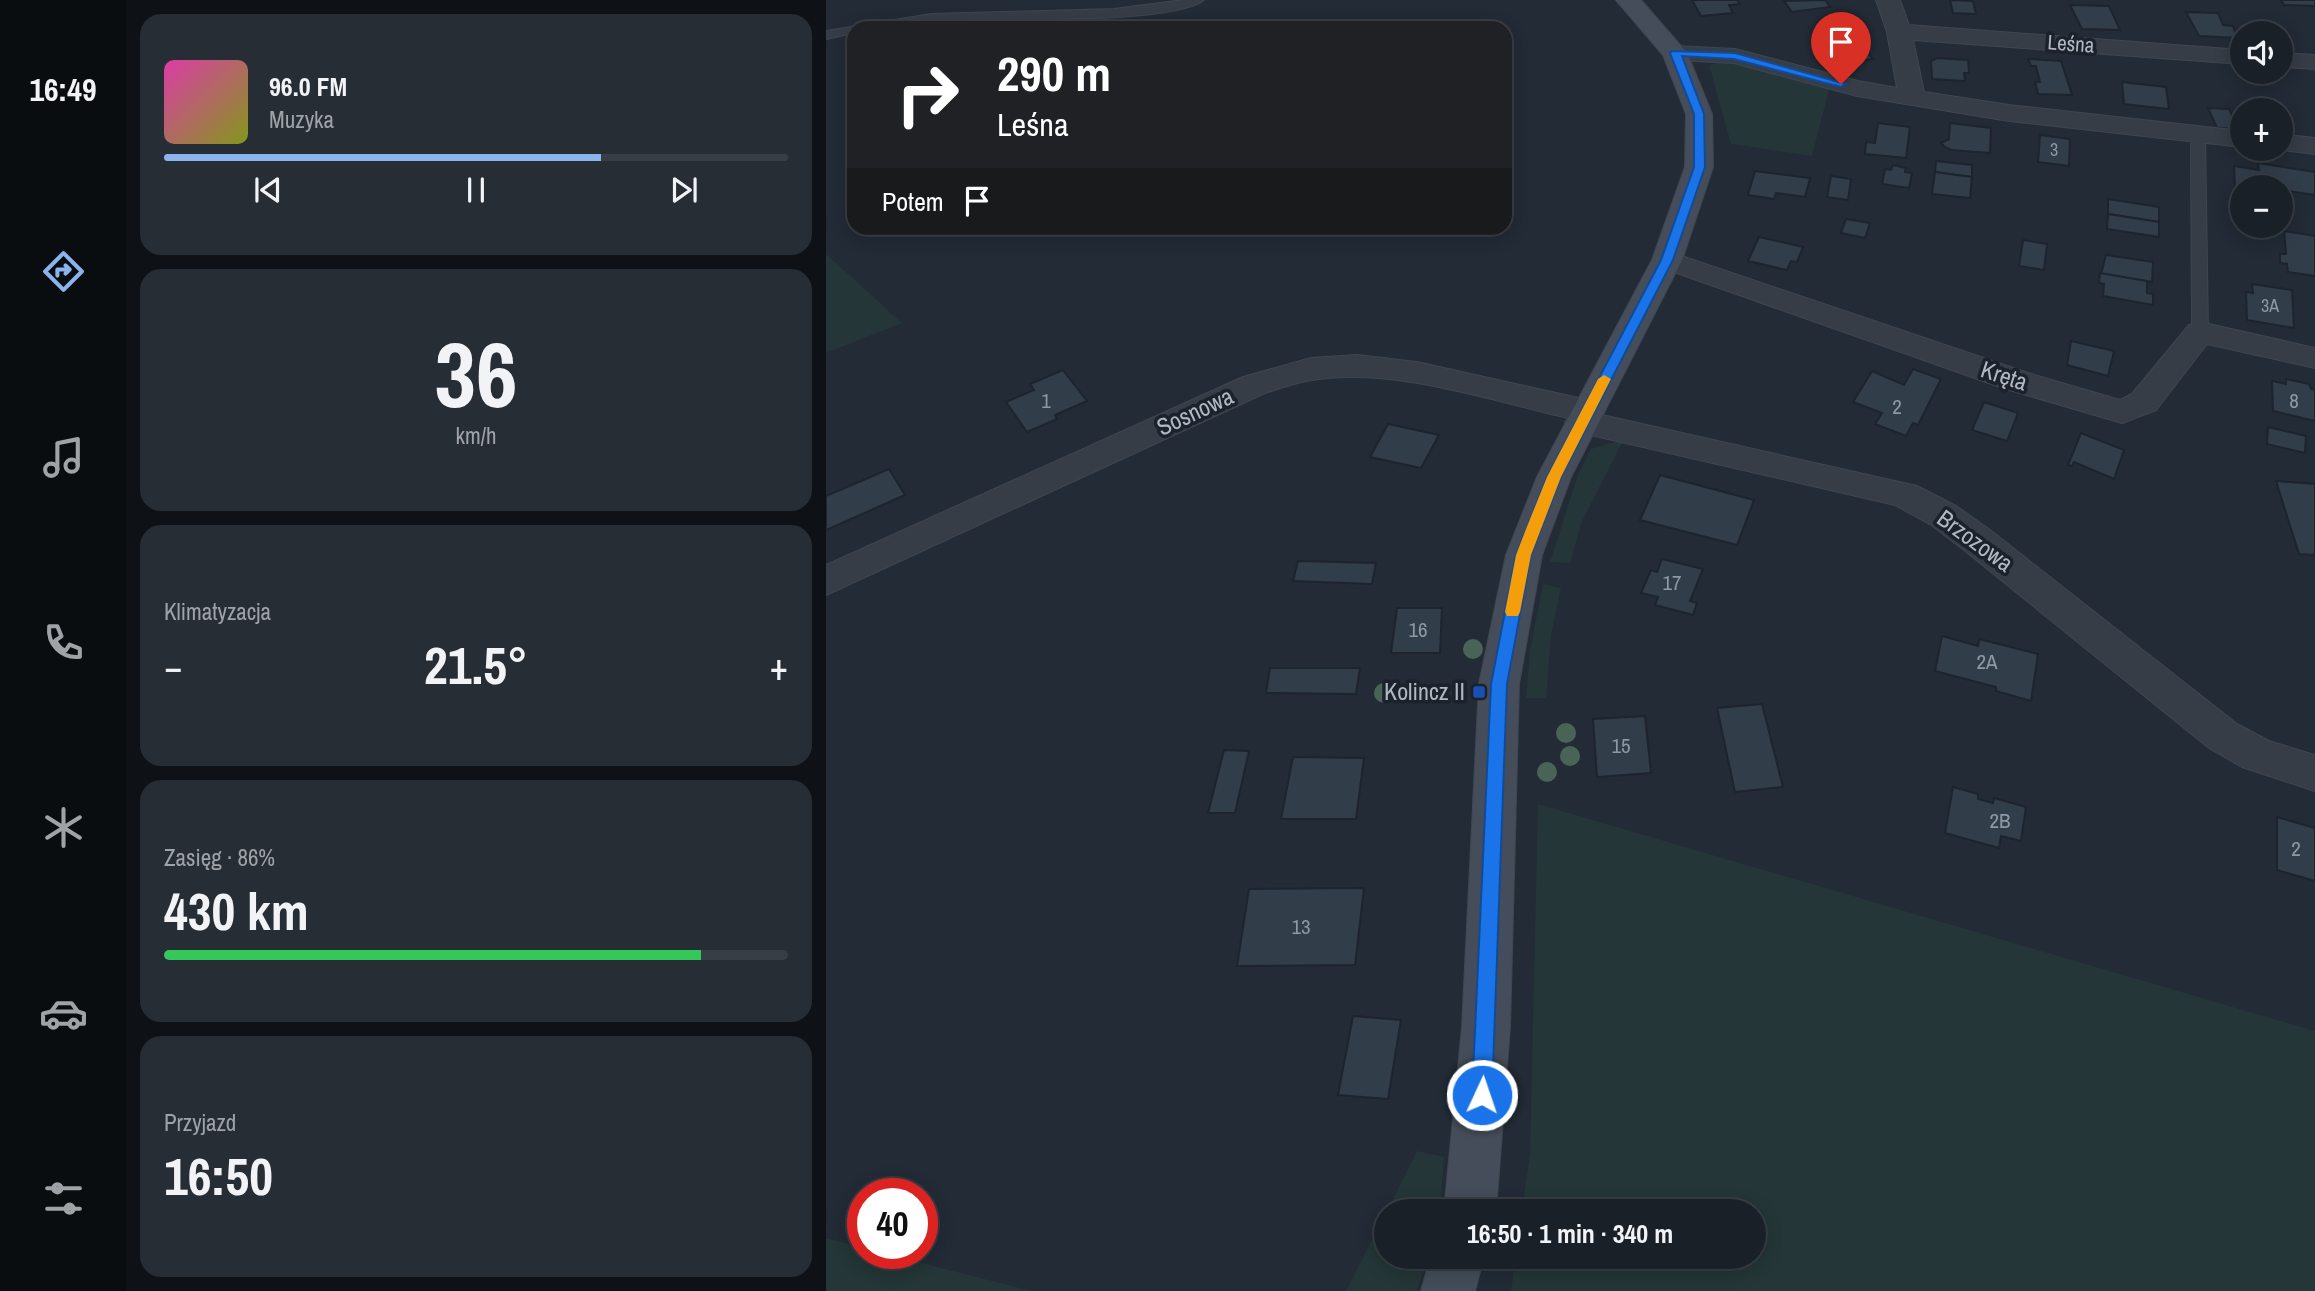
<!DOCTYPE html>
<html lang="pl">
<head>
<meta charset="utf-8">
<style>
	:root { --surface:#1a2028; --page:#272d34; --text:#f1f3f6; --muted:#9fa3a8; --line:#383e45; --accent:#8bb4ee }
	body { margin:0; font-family:"Archivo Narrow",sans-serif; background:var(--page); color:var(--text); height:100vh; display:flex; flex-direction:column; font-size:26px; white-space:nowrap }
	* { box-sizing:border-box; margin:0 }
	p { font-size:23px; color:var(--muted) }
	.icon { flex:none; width:38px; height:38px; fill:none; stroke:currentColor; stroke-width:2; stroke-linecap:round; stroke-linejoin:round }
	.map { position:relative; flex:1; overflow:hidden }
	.details { display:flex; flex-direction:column; gap:14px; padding:14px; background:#0e1216; width:700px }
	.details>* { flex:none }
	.hud { position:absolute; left:21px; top:21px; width:665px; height:214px; border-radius:21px; box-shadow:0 4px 18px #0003,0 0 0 2px var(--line); background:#202124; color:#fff; overflow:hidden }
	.buttons { position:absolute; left:1404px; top:21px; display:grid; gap:14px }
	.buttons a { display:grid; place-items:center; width:63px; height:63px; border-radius:50%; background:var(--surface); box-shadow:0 4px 18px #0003,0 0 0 2px var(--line); font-size:35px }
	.speed { position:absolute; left:21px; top:1178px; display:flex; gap:14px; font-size:35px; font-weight:700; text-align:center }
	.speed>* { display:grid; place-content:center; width:91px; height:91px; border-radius:50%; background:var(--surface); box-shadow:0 4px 18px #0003,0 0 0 2px var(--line); line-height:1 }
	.speed .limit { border:10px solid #d22; background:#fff; color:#111 }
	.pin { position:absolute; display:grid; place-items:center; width:60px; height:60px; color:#fff; margin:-72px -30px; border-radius:50% 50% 50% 0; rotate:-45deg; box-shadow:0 0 7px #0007 }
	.pin .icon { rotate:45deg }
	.me { position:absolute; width:77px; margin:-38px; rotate:3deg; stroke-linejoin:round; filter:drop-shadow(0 0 5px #0008) }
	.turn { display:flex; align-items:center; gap:24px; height:147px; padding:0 35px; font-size:32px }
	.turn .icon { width:91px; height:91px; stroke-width:2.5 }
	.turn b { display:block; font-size:49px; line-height:60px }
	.then { display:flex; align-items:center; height:66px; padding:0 35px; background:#0003; gap:14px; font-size:26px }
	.big { font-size:52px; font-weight:700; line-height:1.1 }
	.details .card { flex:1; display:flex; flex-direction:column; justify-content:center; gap:10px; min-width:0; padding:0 24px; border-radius:21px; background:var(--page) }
	.details .dial { align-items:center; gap:0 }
	.dial b { font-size:91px; line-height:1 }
	.song { display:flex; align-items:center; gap:21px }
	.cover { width:84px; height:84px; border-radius:10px; background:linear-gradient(135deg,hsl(320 70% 55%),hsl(70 70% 35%)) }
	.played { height:7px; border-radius:4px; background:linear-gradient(90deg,var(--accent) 70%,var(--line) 70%) }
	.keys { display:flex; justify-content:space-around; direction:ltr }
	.heat { display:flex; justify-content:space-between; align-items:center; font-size:38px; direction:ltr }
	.charge { height:10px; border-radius:5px; background:linear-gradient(90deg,#34c759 86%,var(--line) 0) }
	.trip { position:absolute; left:548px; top:1199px; width:392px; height:70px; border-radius:35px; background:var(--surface); box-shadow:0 4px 18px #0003,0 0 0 2px var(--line); font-weight:700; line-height:70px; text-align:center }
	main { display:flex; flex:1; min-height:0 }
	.tabs { display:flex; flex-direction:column; width:126px; justify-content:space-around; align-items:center; background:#0a0d10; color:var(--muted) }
	.tabs .icon { width:49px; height:49px }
	.tabs .selected { color:var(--accent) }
	.tabs b { font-size:32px; color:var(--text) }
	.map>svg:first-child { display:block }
</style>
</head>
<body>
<main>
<nav class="tabs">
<b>16:49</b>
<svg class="icon selected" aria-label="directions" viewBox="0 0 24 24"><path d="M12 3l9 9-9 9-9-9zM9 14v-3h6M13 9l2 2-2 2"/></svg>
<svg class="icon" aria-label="music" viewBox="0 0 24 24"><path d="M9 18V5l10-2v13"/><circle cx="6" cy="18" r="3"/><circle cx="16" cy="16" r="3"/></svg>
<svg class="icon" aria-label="phone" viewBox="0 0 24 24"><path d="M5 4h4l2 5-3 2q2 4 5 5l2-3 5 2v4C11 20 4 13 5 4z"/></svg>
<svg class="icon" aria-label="climate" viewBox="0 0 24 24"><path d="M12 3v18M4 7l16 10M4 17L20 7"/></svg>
<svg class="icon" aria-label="car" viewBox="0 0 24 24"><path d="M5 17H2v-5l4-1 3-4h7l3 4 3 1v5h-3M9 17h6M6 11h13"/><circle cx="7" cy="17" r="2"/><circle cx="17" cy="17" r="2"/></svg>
<svg class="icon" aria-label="filters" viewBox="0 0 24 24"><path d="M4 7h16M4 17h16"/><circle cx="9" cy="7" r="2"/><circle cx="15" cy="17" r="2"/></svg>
</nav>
<section class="details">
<div class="card">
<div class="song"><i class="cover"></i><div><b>96.0 FM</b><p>Muzyka</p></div></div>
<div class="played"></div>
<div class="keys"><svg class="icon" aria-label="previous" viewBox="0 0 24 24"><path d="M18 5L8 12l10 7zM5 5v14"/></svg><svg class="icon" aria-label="pause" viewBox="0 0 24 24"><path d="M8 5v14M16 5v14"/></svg><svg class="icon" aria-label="next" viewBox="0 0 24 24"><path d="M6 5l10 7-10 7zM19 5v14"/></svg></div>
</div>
<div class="card dial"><b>36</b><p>km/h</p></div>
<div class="card"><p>Klimatyzacja</p>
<div class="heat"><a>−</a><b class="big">21.5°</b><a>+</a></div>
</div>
<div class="card"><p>Zasięg · 86%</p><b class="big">430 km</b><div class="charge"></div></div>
<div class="card"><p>Przyjazd</p><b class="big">16:50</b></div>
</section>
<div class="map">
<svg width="1489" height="1291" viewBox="0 0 1489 1291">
	<rect width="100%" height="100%" fill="#222b36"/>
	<g fill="#243637">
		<polygon points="900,61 1004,86 986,156 905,144 883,65"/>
		<polygon points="0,254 76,323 0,353"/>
		<polygon points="798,439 756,521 744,563 724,562 752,475 765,449"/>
		<polygon points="717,584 735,588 725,635 720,698 700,698 704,650"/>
		<polygon points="712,804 1489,1031 1489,1291 685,1291 690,1257 928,1256 928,1211 696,1211 704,1153"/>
		<polygon points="591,1151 618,1157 614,1211 561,1211"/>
		<polygon points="560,1212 560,1256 601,1257 591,1291 520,1291"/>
		<polygon points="0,1238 37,1248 37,1253 57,1253 206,1291 0,1291"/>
	</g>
	<g fill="#323d4a" stroke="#1d242d" stroke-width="2">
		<polygon points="866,0 911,0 914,4 903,5 907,13 875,16"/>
		<polygon points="999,0 1004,7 966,12 958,1"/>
		<polygon points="1124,0 1147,1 1150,14 1127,13"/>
		<polygon points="1455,0 1489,0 1489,6 1458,5"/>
		<polygon points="1244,5 1283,6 1294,30 1256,29"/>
		<polygon points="1360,12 1392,13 1397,25 1407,26 1412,38 1373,36"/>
		<polygon points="1025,33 1047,59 1015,63 994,37"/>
		<polygon points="1111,58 1142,60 1143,73 1138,73 1139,81 1106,79 1105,61"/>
		<polygon points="1202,59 1235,61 1246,95 1212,94 1209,82 1214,82 1210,66 1205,66"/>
		<polygon points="1296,82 1340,87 1343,109 1298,104"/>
		<polygon points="1382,108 1403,109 1412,129 1391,128"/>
		<polygon points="1052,123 1084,127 1080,158 1039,154 1040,142 1049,143"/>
		<polygon points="1124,123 1165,128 1164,153 1125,150 1119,147 1115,143 1123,139"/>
		<polygon points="1214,135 1244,139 1243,166 1212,162"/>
		<polygon points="1110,161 1146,165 1146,177 1109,172"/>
		<polygon points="1432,163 1489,172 1489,195 1454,190 1454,187 1416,187 1416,191 1409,190 1408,166 1433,170"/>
		<polygon points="1067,165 1080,168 1079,172 1086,173 1083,188 1056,184 1059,169 1065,170"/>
		<polygon points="929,171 984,178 979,197 950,193 948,199 922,195"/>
		<polygon points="1109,172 1146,177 1144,198 1106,194"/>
		<polygon points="1005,176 1025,179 1022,200 1001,197"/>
		<polygon points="1282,199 1333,207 1333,222 1282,214"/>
		<polygon points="1282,214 1333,222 1333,237 1281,229"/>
		<polygon points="1020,219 1044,223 1039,238 1015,233"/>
		<polygon points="1458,231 1489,236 1489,276 1462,272 1461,264 1454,263 1454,254 1460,254"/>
		<polygon points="933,237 977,247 971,262 965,261 961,270 922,261"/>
		<polygon points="1197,240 1221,244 1218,270 1193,266"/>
		<polygon points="1280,255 1327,262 1326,282 1275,274"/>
		<polygon points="1274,273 1321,281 1321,293 1327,294 1327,305 1277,296 1278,284 1273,283"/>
		<polygon points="1426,284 1466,290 1468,328 1421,320 1420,292 1427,293"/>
		<polygon points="1245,341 1288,351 1282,376 1241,365"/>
		<polygon points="1087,369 1115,379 1092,425 1087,423 1080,436 1049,424 1056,413 1027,402 1046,371 1078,385"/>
		<polygon points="237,370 261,401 229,415 231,419 201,432 180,402 208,390 204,384"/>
		<polygon points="1460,379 1483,384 1485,389 1489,390 1489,421 1447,411 1446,381 1460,384"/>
		<polygon points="1158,402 1192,413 1181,441 1146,430"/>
		<polygon points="562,424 613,435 595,468 544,457"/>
		<polygon points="1442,427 1480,436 1479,453 1441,444"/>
		<polygon points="1255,433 1298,450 1288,479 1248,462 1246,466 1242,465"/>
		<polygon points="63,469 79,495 0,530 0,496"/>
		<polygon points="834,475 928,500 911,545 814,520"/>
		<polygon points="1450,481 1489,484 1489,555 1473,554"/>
		<polygon points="836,559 877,569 864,601 871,603 867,615 829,605 832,597 815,593 825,570 831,572"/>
		<polygon points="472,561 550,563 546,584 467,581"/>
		<polygon points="571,608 616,608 614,653 565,653"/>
		<polygon points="1116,636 1152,646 1153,639 1212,654 1205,701 1170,691 1170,687 1109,671"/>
		<polygon points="444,668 534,668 530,694 440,693"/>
		<polygon points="936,704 957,787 909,792 891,708"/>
		<polygon points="819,716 825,773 771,777 767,719"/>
		<polygon points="398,750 423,751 409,813 382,813"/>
		<polygon points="467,757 538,758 530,819 455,819"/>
		<polygon points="1127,787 1152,794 1152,799 1167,803 1168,798 1200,807 1195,841 1175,836 1173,848 1119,833"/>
		<polygon points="1451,817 1489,828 1489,881 1451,870"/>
		<polygon points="538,888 529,965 411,966 423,889"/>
		<polygon points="527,1016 575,1020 562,1099 512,1095"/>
	</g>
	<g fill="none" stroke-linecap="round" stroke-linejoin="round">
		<defs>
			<g id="lane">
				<path d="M357,0h21c-33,25 -196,17 -244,19 -35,1 -70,9 -106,9v5l-28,6v-8l105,-17 183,-5z"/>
				<polygon points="1372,130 1379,134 1382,332 1374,337 1366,332 1365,134"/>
			</g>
			<g id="street">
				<polygon points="1050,0 1074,0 1083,25 1416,50 1416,64 1087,40 1098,92 1183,105 1416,131 1416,147 1183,121 1031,96 908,63 849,60 840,58 837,53 840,48 849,46 909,49 1032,81 1071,88 1061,32"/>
				<polygon points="1454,53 1489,55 1489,69 1454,67"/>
				<polygon points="1454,134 1489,138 1489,154 1449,149 1454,149"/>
				<polygon points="841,251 1202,373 1294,400 1306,394 1363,325 1374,322 1489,348 1489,368 1381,344 1330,410 1296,423 1180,389 831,266 826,260 831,254"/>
				<path d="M531,355l60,7 171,38 12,3 4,8 -2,4 315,71 39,20 34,24 247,194 32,17 46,14v36l-73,-24 -33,-19 -245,-198 -34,-26 -35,-19 -313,-72 -12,-3 -5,-8 3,-4c-79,-18 -175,-51 -256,-38 -15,2 -31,8 -47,13l-439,202v-30l417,-188 68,-19z"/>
			</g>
			<g id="secondary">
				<polygon points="790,0 815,0 861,53 886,114 887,167 856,260 745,477 716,555 693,684 684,1027 670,1211 618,1211 636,1027 653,684 680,555 711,477 826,260 859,167 860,114 837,55"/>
				<polygon points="605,1256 658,1256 649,1291 595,1291"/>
			</g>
		</defs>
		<use href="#lane" stroke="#3f4650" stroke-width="2"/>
		<use href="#street" stroke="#3f4650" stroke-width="2"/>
		<use href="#secondary" stroke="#3f4650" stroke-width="2"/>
		<use href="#lane" fill="#363d47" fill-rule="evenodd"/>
		<use href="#street" fill="#363d47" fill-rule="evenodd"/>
		<use href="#secondary" fill="#444d59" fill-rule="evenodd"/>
	</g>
	<g fill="#4a6357">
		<circle cx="647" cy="649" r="10"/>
		<circle cx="558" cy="693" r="10"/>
		<circle cx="740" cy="733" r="10"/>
		<circle cx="744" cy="756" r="10"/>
		<circle cx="721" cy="772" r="10"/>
	</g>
	<polygon fill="#1a73e8" stroke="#114b97" stroke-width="2" points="846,51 909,53 1020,84 1015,87 908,59 856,56 878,114 879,167 847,260 735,477 705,555 681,684 666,1095 663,1103 656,1105 649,1103 646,1095 665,684 690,555 721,477 835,260 868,167 868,114 844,53"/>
	<polygon fill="#f59e0b" points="778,375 785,379 735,477 705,555 694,612 692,616 681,616 679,612 690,555 700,529 721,477 772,379"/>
	<rect fill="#1a4fb4" stroke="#1b222b" stroke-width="2.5" x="646" y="685" width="14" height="14" rx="3.5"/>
	<g text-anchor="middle" stroke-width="7" stroke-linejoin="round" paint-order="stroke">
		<g font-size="18" fill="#8f98a4">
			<text x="1228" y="156">3</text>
			<text x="1444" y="312">3A</text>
		</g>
		<g font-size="21" fill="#b0b8c3" stroke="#1b222b">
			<text transform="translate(1245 44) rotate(4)" y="7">Leśna</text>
		</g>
		<g font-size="21" fill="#8f98a4">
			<text x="220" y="408">1</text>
			<text x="1468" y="408">8</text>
			<text x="1071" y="414">2</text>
			<text x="846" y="590">17</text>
			<text x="592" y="637">16</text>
			<text x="1161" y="669">2A</text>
			<text x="795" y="753">15</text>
			<text x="1174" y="828">2B</text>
			<text x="1470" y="856">2</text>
			<text x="475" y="934">13</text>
		</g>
		<g font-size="24" fill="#b0b8c3" stroke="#1b222b">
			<text transform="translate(1178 376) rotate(18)" y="8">Kręta</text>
			<text transform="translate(369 412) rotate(-25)" y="8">Sosnowa</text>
			<text transform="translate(1149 541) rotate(36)" y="8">Brzozowa</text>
		</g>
		<g font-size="24" fill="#b0b8c3" stroke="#1b222b" text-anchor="end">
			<text x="639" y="700">Kolincz II</text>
		</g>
	</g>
</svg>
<div class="buttons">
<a><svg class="icon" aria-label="sound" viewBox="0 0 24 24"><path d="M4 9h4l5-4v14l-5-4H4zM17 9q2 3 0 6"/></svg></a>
<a>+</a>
<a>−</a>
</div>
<div class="speed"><div class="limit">40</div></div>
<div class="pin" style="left:1015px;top:84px;background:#d93025"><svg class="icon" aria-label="arrive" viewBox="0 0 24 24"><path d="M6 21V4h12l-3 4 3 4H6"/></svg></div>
<svg class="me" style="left:656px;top:1095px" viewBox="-20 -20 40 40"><circle r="17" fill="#1a73e8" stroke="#fff" stroke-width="3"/><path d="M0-11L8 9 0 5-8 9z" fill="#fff"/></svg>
<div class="trip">16:50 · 1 min · 340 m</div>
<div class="hud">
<div class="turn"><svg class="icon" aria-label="right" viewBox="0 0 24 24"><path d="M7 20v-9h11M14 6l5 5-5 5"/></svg><div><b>290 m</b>Leśna</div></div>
<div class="then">Potem<svg class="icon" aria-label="arrive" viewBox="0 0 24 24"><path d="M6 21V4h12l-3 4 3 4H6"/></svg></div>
</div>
</div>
</main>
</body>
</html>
